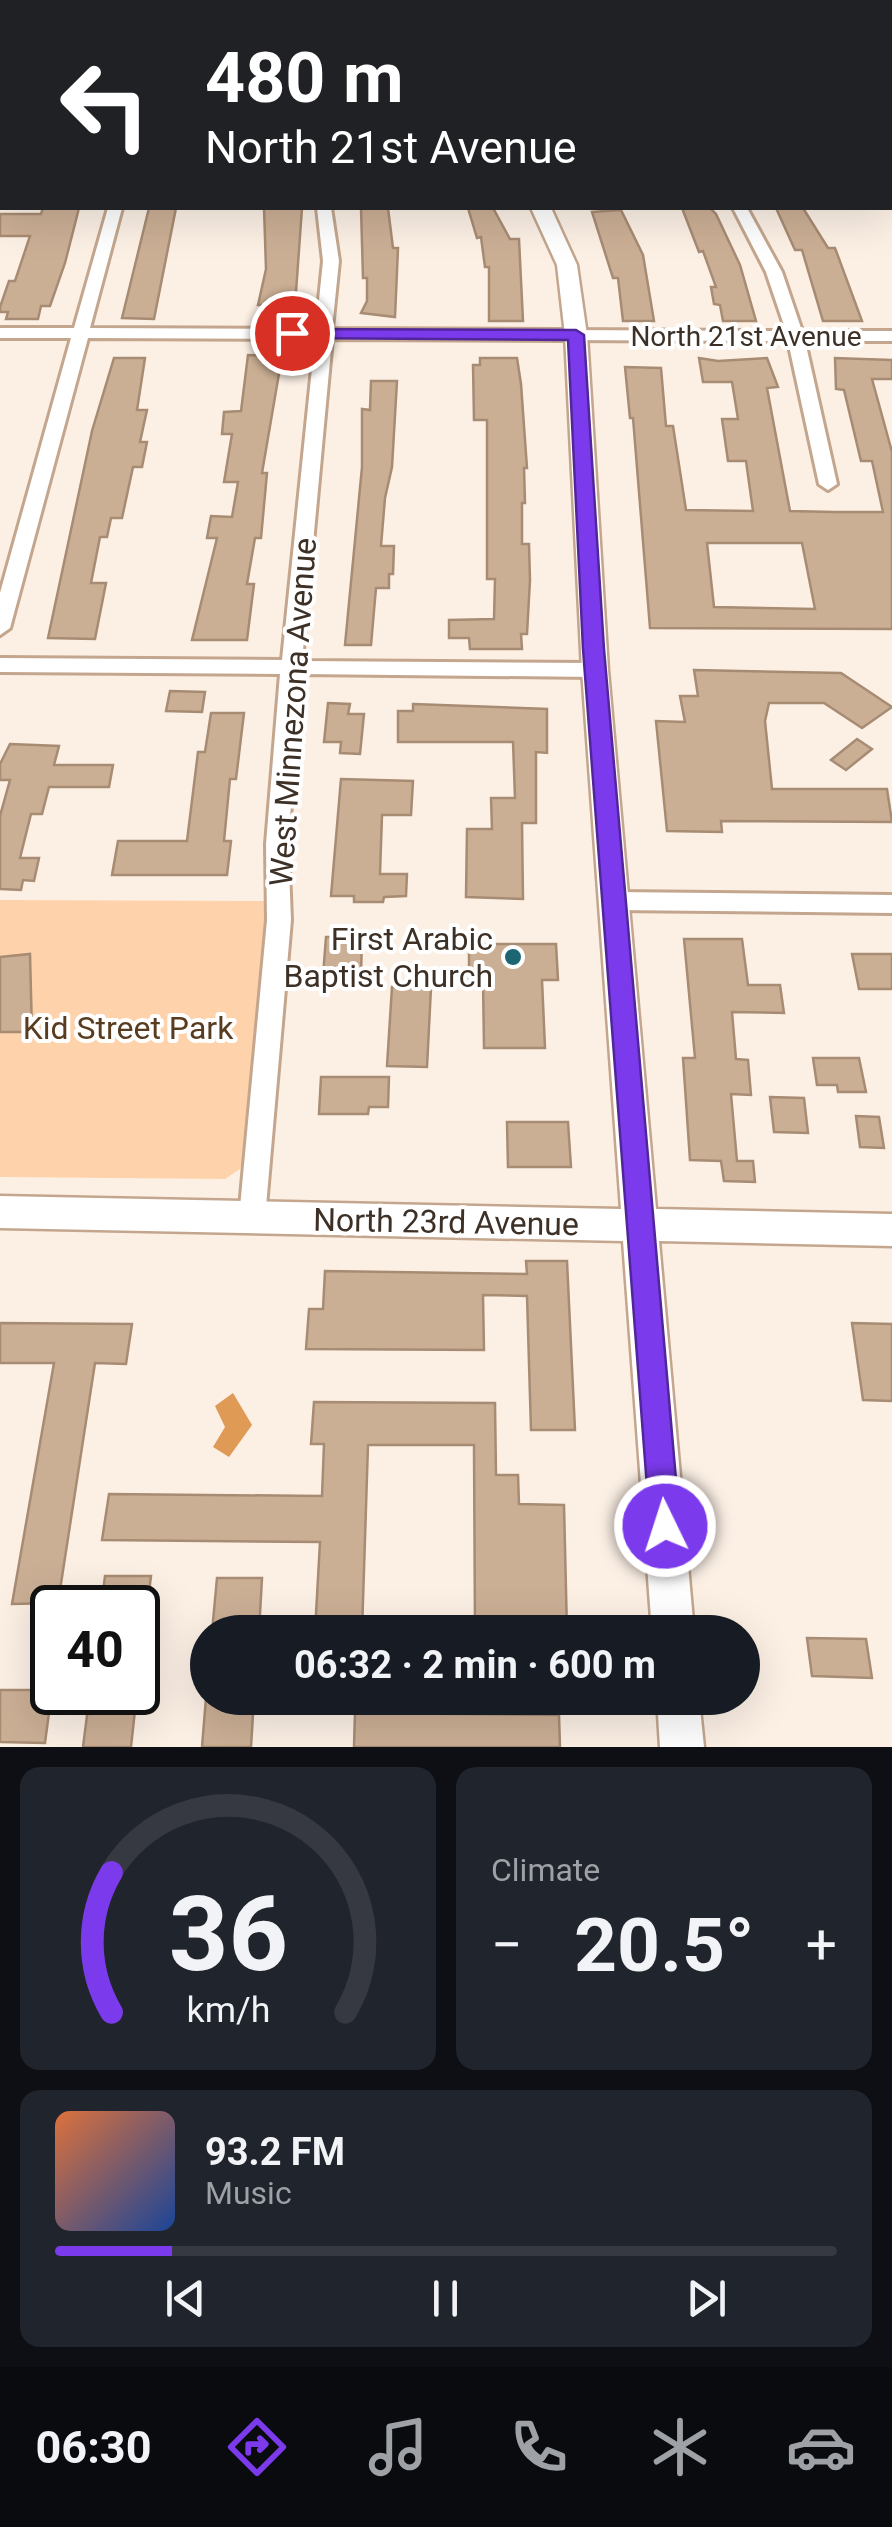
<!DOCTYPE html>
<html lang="en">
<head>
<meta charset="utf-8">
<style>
	:root { --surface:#171b24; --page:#20242c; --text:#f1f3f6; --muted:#9ea1a6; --line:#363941; --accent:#7c3aed }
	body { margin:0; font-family:Roboto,sans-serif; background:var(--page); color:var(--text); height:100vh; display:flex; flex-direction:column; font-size:38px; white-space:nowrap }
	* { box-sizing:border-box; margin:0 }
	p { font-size:32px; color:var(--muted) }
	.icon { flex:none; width:55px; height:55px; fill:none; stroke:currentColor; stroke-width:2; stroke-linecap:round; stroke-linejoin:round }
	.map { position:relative; height:1747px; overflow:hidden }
	.details { display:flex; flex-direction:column; gap:20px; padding:20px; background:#0d0f14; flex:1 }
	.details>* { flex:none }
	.banner { position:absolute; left:0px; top:0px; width:892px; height:210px; box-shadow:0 10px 40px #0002; background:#202124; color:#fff; overflow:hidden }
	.speed { position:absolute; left:30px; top:1585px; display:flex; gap:20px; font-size:50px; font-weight:700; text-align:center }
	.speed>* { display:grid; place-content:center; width:130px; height:130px; border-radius:50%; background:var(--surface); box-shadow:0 10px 40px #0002; line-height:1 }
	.speed .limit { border:5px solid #111; border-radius:15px; background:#fff; color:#111 }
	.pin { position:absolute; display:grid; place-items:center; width:85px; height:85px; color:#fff; margin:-42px; border:5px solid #fff; border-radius:50%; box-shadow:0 2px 10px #0007 }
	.me { position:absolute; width:110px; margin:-55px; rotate:356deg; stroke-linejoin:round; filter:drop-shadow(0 0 8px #0008) }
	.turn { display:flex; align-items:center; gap:35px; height:210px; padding:0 40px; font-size:45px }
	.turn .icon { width:130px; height:130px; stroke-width:2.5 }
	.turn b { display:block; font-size:70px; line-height:85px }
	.big { font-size:75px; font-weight:700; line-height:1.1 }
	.details .card { flex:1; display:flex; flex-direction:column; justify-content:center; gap:15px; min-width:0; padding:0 35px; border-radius:20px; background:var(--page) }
	.details .dial { align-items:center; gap:0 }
	.dial svg { height:260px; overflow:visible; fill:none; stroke:var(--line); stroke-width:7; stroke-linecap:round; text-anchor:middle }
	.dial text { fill:var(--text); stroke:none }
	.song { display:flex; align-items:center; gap:30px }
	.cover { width:120px; height:120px; border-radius:15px; background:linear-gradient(135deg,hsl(20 70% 55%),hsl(220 70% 35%)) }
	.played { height:10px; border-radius:5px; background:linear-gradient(90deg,var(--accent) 15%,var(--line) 15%) }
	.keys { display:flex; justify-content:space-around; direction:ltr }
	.heat { display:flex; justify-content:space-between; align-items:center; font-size:55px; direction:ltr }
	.details .tiles { flex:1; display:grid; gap:20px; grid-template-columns:1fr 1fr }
	.card:last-child { grid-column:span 2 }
	.trip { position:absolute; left:190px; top:1615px; width:570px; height:100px; border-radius:50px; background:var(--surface); box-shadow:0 10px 40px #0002; font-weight:700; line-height:100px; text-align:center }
	.menu { display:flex; height:160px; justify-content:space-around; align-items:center; background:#090b0e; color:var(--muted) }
	.menu .icon { width:70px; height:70px }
	.menu .active { color:var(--accent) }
	.menu b { font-size:45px; color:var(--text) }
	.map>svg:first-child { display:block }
</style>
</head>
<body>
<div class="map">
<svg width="892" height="1747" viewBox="0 0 892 1747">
	<rect width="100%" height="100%" fill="#fcf0e5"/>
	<polygon fill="#fed3ac" points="0,900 270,901 243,1161 240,1169 225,1179 0,1177"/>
	<polygon fill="#df9a55" points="233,1393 252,1425 229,1457 213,1447 225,1427 215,1406"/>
	<g fill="#cbaf95" stroke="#a78b73" stroke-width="2.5" fill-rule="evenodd">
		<polygon points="43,208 79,208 65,263 50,306 41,306 38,319 6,319 8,312 0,312 0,307 9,281 15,281 30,236 0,236 0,214 41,214"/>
		<polygon points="149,208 176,208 154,319 122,318"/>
		<polygon points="264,208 302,208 294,320 261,320 263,305 258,305 266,269"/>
		<polygon points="361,208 388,208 393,248 398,248 395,317 361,313 367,301 367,278 363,278"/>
		<polygon points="468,208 493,208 510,239 519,239 523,321 489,321 489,267 485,267 481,237 477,238"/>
		<polygon points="682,208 710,208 716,214 740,265 756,321 723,321 720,305 714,304 711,287 716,287 703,251 699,252"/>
		<polygon points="776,208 803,208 828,248 835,248 862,321 823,321 802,250 795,250"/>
		<polygon points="621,210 643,255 654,321 623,321 618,278 613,278 592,212"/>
		<polygon points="248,355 282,356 262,473 267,473 261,538 255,538 247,584 254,584 247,640 192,640 217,538 207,538 211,516 232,517 238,482 224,482 232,434 222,434 224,412 241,411"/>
		<polygon points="114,358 145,358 137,410 147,410 140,442 147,442 142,467 133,467 122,518 111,518 107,537 100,537 91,583 106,583 95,639 48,638 92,431"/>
		<polygon points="480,358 517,358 521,384 527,468 524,468 525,503 522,503 522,544 529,544 530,580 527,634 521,634 522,649 470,649 469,638 449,638 449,620 494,619 495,579 487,579 487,420 474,420 473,365 480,365"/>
		<path d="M699,358l19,3 49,-3 11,29 -11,1 23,123 44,1h49l-11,-51h-11l-17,-71 -8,-1 -1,-31 57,2v19h-20l20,73v177l-242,-1 -17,-210h-3l-5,-51 36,1 5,58h7l13,84 67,1 -7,-50h-18l-6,-42h16l-6,-37h-29zM707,543h95l13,66 -101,-2z"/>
		<polygon points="371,381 397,381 392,467 385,498 381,546 394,546 393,574 389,574 389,588 376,588 371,645 345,645 362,467 362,409 370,410"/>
		<polygon points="694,670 841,673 892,707 862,728 824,703 769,703 765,721 772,789 887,789 892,822 721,821 722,832 667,831 656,721 685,722 680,696 698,696"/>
		<polygon points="170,691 205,692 202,712 166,711"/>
		<polygon points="328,703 350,704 348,714 364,714 360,754 340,753 341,742 324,742"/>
		<polygon points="413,704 547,709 547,753 536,752 536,823 522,823 523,899 466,897 467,829 492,829 491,798 515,798 513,742 398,742 398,711 413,711"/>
		<polygon points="211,713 244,713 236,779 230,779 224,841 231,841 227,875 112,875 118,841 187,841 198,752 205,752"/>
		<polygon points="857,739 872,749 846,770 831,760"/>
		<polygon points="10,744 59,746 54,765 113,765 109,787 49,787 42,814 31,814 20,858 39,858 34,881 23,880 21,890 0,889 0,816 10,780 0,780 0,764"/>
		<polygon points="341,779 413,781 411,815 382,815 380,874 407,874 406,896 384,897 383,902 354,902 354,896 331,896"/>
		<polygon points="326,937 362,937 361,976 323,976"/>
		<polygon points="684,939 742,939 748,985 780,985 784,1013 732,1012 736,1059 748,1060 751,1095 731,1094 737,1161 753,1161 755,1182 724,1181 721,1161 690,1160 683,1058 695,1058"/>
		<polygon points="469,944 556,944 558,980 542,980 545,1048 484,1048 483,980 469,980"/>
		<polygon points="30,954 32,1032 0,1032 0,957"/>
		<polygon points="852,954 892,954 892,989 859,989"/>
		<polygon points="392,987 431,988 427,1067 387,1066"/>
		<polygon points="813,1058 859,1058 866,1092 838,1092 837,1085 817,1085"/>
		<polygon points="321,1077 389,1077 388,1107 369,1107 368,1114 319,1114"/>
		<polygon points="770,1097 804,1098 808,1133 774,1132"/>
		<polygon points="856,1116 879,1117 884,1148 860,1147"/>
		<polygon points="507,1122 568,1122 571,1167 508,1167"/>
		<polygon points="526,1261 567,1261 575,1430 531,1430 527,1296 483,1295 484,1350 306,1349 309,1309 323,1309 325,1271 527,1274"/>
		<polygon points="0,1323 132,1324 126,1364 95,1363 58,1603 12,1604 54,1363 0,1363"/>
		<polygon points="852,1323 892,1324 892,1401 863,1400"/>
		<polygon points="314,1402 495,1403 496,1475 518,1475 519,1504 564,1505 567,1632 475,1632 474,1445 368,1445 362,1632 315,1632 320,1542 102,1540 109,1494 322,1496 324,1444 311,1444"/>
		<polygon points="105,1576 151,1576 147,1608 101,1608"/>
		<polygon points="217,1578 262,1578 259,1632 212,1632"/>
		<polygon points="807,1638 866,1639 872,1678 812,1676"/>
		<polygon points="0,1690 52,1690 45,1743 0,1742"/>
		<polygon points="90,1692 137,1692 131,1747 83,1747"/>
		<polygon points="206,1698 254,1698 251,1747 202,1747"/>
		<polygon points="355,1713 559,1715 560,1747 354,1747"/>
	</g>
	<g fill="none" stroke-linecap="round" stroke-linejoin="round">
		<defs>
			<g id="street">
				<rect x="890" y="24" width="2" height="8"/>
				<rect x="890" y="109" width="2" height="8"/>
				<polygon points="108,208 122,208 90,328 316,329 323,261 317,208 331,208 339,261 332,329 786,331 766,272 733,208 747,208 782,272 802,331 892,331 892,341 805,341 837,484 828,490 819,484 788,341 332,339 302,661 595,663 605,670 595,677 301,674 288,844 291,920 265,1218 261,1226 252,1230 243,1226 239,1218 267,920 266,844 280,674 0,672 0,658 282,660 315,339 88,338 10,628 0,635 0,593 71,338 0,338 0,328 74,328"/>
				<polygon points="614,892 892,895 892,913 614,910 606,907 603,901 606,895"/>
			</g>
			<g id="secondary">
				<polygon points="531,208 551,208 577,265 587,335 608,670 656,1209 892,1214 892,1246 659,1241 694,1632 652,1632 623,1241 0,1228 0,1196 621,1209 582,670 565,335 557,265"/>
				<polygon points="657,1698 699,1698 704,1747 660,1747"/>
			</g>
		</defs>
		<use href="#street" stroke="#c3a68d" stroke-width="6"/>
		<use href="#secondary" stroke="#c3a68d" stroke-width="5"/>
		<use href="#street" fill="#fff" fill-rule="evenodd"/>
		<use href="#secondary" fill="#fff" fill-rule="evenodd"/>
	</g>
	<polygon fill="#7c3aed" stroke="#51269a" stroke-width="2.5" points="286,329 576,330 584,335 604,649 680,1526 675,1536 665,1541 654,1536 650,1526 583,649 568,340 292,338 284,333"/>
	<circle fill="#1c6573" stroke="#fff" stroke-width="4" cx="513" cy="957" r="10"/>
	<g text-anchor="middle" stroke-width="8" stroke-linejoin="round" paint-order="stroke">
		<g font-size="28" fill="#3d3127" stroke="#fff">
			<text x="746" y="346">North 21st Avenue</text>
		</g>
		<g font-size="32" fill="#3d3127" stroke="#fff">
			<text transform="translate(293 712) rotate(-86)" y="11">West Minnezona Avenue</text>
			<text transform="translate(446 1222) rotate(1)" y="11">North 23rd Avenue</text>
		</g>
		<g font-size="32" fill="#3d3127" stroke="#fff" text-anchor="end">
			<text x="493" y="950">First Arabic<tspan x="493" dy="37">Baptist Church</tspan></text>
		</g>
		<g font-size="32" fill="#593c1f" stroke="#fff">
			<text x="128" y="1039">Kid Street Park</text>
		</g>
	</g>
</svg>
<div class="speed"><div class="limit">40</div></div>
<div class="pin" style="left:292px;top:333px;background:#d93025"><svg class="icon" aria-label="arrive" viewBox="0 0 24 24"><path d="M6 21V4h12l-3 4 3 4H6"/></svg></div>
<svg class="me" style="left:665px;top:1526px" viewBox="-20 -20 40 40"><circle r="17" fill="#7c3aed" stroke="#fff" stroke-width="3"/><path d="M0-11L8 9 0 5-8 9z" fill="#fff"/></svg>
<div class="trip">06:32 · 2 min · 600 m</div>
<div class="banner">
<div class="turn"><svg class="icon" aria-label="left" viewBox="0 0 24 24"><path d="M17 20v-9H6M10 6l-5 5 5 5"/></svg><div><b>480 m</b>North 21st Avenue</div></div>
</div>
</div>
<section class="details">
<div class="tiles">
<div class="card dial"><svg viewBox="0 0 100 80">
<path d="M14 69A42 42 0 1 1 86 69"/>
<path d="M14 69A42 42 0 0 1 14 26" stroke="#7c3aed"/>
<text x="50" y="56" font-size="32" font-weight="700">36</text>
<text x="50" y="72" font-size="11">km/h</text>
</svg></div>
<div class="card"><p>Climate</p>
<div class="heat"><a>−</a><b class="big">20.5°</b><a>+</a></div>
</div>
<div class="card">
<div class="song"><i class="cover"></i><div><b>93.2 FM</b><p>Music</p></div></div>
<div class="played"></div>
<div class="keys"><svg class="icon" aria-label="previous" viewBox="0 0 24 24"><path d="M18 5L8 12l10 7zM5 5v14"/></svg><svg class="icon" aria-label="pause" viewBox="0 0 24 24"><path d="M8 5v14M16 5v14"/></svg><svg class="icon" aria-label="next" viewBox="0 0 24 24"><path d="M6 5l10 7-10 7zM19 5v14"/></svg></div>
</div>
</div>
</section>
<nav class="menu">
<b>06:30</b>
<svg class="icon active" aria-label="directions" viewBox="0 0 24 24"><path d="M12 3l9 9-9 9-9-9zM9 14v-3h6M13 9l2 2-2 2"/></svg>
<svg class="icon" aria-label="music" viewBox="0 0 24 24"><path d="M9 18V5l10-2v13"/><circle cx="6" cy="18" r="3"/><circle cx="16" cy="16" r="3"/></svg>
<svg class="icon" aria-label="phone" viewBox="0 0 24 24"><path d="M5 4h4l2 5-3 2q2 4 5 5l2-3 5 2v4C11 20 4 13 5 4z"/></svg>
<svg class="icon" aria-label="climate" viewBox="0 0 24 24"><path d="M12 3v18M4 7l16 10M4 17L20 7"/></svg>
<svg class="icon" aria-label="car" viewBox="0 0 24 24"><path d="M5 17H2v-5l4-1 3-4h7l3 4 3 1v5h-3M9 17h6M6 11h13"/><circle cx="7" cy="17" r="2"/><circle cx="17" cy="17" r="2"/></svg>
</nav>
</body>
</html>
